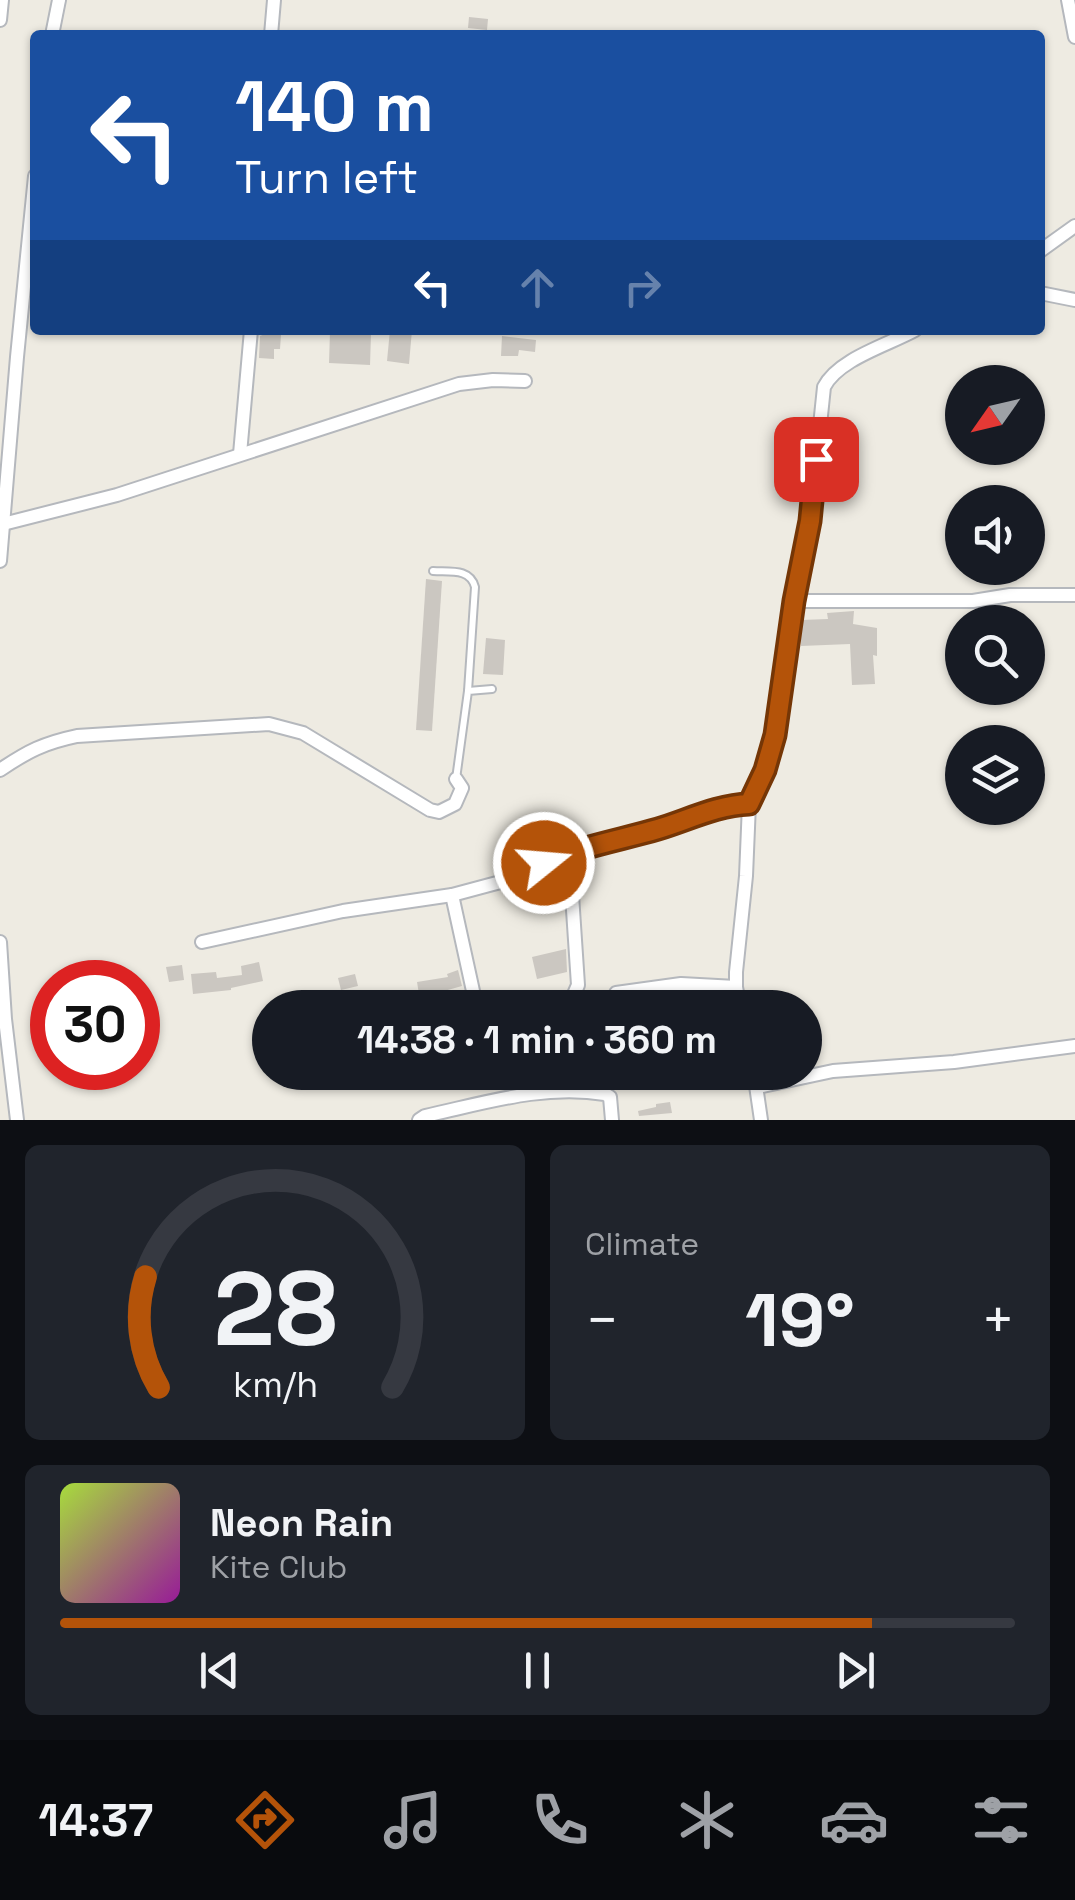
<!DOCTYPE html>
<html lang="en">
<head>
<meta charset="utf-8">
<style>
	:root { --surface:#171b24; --page:#20242c; --text:#f1f3f6; --muted:#9ea1a6; --line:#363941; --accent:#b45309 }
	body { margin:0; font-family:"Space Grotesk",sans-serif; background:var(--page); color:var(--text); height:100vh; display:flex; flex-direction:column; font-size:38px; white-space:nowrap }
	* { box-sizing:border-box; margin:0 }
	p { font-size:32px; color:var(--muted) }
	.icon { flex:none; width:55px; height:55px; fill:none; stroke:currentColor; stroke-width:2; stroke-linecap:round; stroke-linejoin:round }
	.map { position:relative; height:1120px; overflow:hidden }
	.panel { display:flex; flex-direction:column; gap:25px; padding:25px; background:#0d0f14; flex:1 }
	.panel>* { flex:none }
	.banner { position:absolute; left:30px; top:30px; width:1015px; height:305px; border-radius:10px; box-shadow:0 2px 8px #0004; background:#1a4fa0; color:#fff; overflow:hidden }
	.needle { width:65px; rotate:236deg }
	.tools { position:absolute; left:945px; top:365px; display:grid; gap:20px }
	.tools a { display:grid; place-items:center; width:100px; height:100px; border-radius:50%; background:var(--surface); box-shadow:0 2px 8px #0004; font-size:50px }
	.speed { position:absolute; left:30px; top:960px; display:flex; gap:20px; font-size:50px; font-weight:700; text-align:center }
	.speed>* { display:grid; place-content:center; width:130px; height:130px; border-radius:50%; background:var(--surface); box-shadow:0 2px 8px #0004; line-height:1 }
	.speed .limit { border:15px solid #d22; background:#fff; color:#111 }
	.pin { position:absolute; display:grid; place-items:center; width:85px; height:85px; color:#fff; margin:-42px; border-radius:20px; box-shadow:0 5px 15px #0006 }
	.me { position:absolute; width:110px; margin:-55px; rotate:73deg; stroke-linejoin:round; filter:drop-shadow(0 0 8px #0008) }
	.turn { display:flex; align-items:center; gap:35px; height:210px; padding:0 40px; font-size:45px }
	.turn .icon { width:130px; height:130px; stroke-width:2.5 }
	.turn b { display:block; font-size:70px; line-height:85px }
	.lanes { display:flex; align-items:center; height:95px; padding:0 40px; background:#0003; justify-content:center; gap:50px; direction:ltr }
	.lanes .off { opacity:.35 }
	.big { font-size:75px; font-weight:700; line-height:1.1 }
	.panel .widget { flex:1; display:flex; flex-direction:column; justify-content:center; gap:15px; min-width:0; padding:0 35px; border-radius:15px; background:var(--page) }
	.panel .dial { align-items:center; gap:0 }
	.dial svg { height:260px; overflow:visible; fill:none; stroke:var(--line); stroke-width:7; stroke-linecap:round; text-anchor:middle }
	.dial text { fill:var(--text); stroke:none }
	.song { display:flex; align-items:center; gap:30px }
	.cover { width:120px; height:120px; border-radius:15px; background:linear-gradient(135deg,hsl(80 70% 55%),hsl(300 70% 35%)) }
	.played { height:10px; border-radius:5px; background:linear-gradient(90deg,var(--accent) 85%,var(--line) 85%) }
	.keys { display:flex; justify-content:space-around; direction:ltr }
	.heat { display:flex; justify-content:space-between; align-items:center; font-size:55px; direction:ltr }
	.panel .tiles { flex:1; display:grid; gap:25px; grid-template-columns:1fr 1fr }
	.widget:last-child { grid-column:span 2 }
	.trip { position:absolute; left:252px; top:990px; width:570px; height:100px; border-radius:50px; background:var(--surface); box-shadow:0 2px 8px #0004; font-weight:700; line-height:100px; text-align:center }
	.menu { display:flex; height:160px; justify-content:space-around; align-items:center; background:#090b0e; color:var(--muted) }
	.menu .icon { width:70px; height:70px }
	.menu .current { color:var(--accent) }
	.menu b { font-size:45px; color:var(--text) }
	.map>svg:first-child { display:block }
</style>
</head>
<body>
<div class="map">
<svg width="1075" height="1120" viewBox="0 0 1075 1120">
	<rect width="100%" height="100%" fill="#eeebe2"/>
	<g fill="#cbc7c1">
		<polygon points="469,17 488,19 487,30 468,28"/>
		<polygon points="390,330 412,330 409,364 387,361"/>
		<polygon points="330,332 371,333 370,365 329,363"/>
		<polygon points="265,334 281,335 280,349 274,349 274,359 259,358 260,336"/>
		<polygon points="502,336 536,340 535,352 519,350 518,356 501,356"/>
		<polygon points="426,579 442,581 432,731 416,730"/>
		<polygon points="854,611 853,624 877,628 877,656 873,655 875,684 852,685 850,644 801,646 801,620 828,619 827,613"/>
		<polygon points="486,638 505,640 503,675 483,674"/>
		<polygon points="566,949 567,972 537,979 532,957"/>
		<polygon points="259,962 263,981 231,988 231,990 193,994 191,974 216,972 217,978 242,975 241,966"/>
		<polygon points="182,965 184,980 169,982 166,967"/>
		<polygon points="458,970 462,986 437,993 438,997 420,1000 417,982 448,977 447,974"/>
		<polygon points="355,974 358,986 341,990 338,978"/>
		<polygon points="381,994 384,1008 366,1008 364,998"/>
		<polygon points="670,1102 672,1113 639,1116 638,1111 656,1107 656,1104"/>
	</g>
	<g fill="none" stroke-linecap="round" stroke-linejoin="round">
		<defs>
			<g id="service">
				<path d="M433,571c17,1 37,-3 42,16l-7,104"/>
				<polyline points="456,779 468,691 492,689"/>
			</g>
			<g id="minor">
				<polyline points="1068,0 1075,37"/>
				<polyline points="0,20 2,0"/>
				<polyline points="52,35 59,0"/>
				<polyline points="271,35 274,0"/>
				<polyline points="1040,251 1075,226"/>
				<polyline points="1040,293 1075,300"/>
				<polyline points="240,454 251,330"/>
				<polyline points="3,524 117,495 459,384 493,380 525,381"/>
				<polyline points="0,561 17,357 35,176"/>
				<polyline points="794,601 973,601 1010,595 1075,595"/>
				<path d="M0,770c28,-19 44,-27 77,-34l192,-12 34,9 127,77 9,2 16,-8 7,-16 -6,-9"/>
				<polyline points="452,895 473,991"/>
				<polyline points="0,942 5,1019 17,1120"/>
				<polyline points="202,942 343,911 452,895 508,880 560,856 653,831 721,808 749,804"/>
				<polyline points="616,993 681,984 736,987"/>
				<polyline points="568,1008 578,985 570,865 574,852"/>
				<path d="M740,1008l-4,-21v-15l10,-96 3,-72 16,-34 10,-35 19,-134 16,-80 14,-134c14,-28 64,-42 91,-57"/>
				<polyline points="754,1072 761,1120"/>
				<polyline points="758,1087 833,1071 954,1062 1075,1046"/>
				<polyline points="558,1090 560,1072"/>
				<path d="M419,1120l6,-4c60,-13 118,-32 180,-22l5,3 2,23"/>
			</g>
		</defs>
		<use href="#service" stroke="#b5b8bd" stroke-width="10"/>
		<use href="#minor" stroke="#b5b8bd" stroke-width="16"/>
		<use href="#service" stroke="#fff" stroke-width="6"/>
		<use href="#minor" stroke="#fff" stroke-width="12"/>
	</g>
	<g fill="none" stroke-linecap="round" stroke-linejoin="round">
		<defs>
			<path id="route" d="M544,863c35,-16 76,-23 114,-34 30,-9 59,-24 91,-25l16,-34 10,-35 19,-134 16,-80 6,-62"/>
		</defs>
		<use href="#route" stroke="#753606" stroke-width="25"/>
		<use href="#route" stroke="#b45309" stroke-width="18"/>
	</g>
</svg>
<div class="tools">
<a><svg class="needle" viewBox="-14 -14 28 28"><path d="M0-13l5 13h-10z" fill="#e53935"/><path d="M0 13l5-13h-10z" fill="#9ea1a6"/></svg></a>
<a><svg class="icon" aria-label="sound" viewBox="0 0 24 24"><path d="M4 9h4l5-4v14l-5-4H4zM17 9q2 3 0 6"/></svg></a>
<a><svg class="icon" aria-label="search" viewBox="0 0 24 24"><circle cx="10" cy="10" r="6"/><path d="M15 15l6 6"/></svg></a>
<a><svg class="icon" aria-label="layers" viewBox="0 0 24 24"><path d="M12 4l9 5-9 5-9-5zM3 14l9 5 9-5"/></svg></a>
</div>
<div class="speed"><div class="limit">30</div></div>
<div class="pin" style="left:816px;top:459px;background:#d93025"><svg class="icon" aria-label="arrive" viewBox="0 0 24 24"><path d="M6 21V4h12l-3 4 3 4H6"/></svg></div>
<svg class="me" style="left:544px;top:863px" viewBox="-20 -20 40 40"><circle r="17" fill="#b45309" stroke="#fff" stroke-width="3"/><path d="M0-11L8 9 0 5-8 9z" fill="#fff"/></svg>
<div class="trip">14:38 · 1 min · 360 m</div>
<div class="banner">
<div class="turn"><svg class="icon" aria-label="left" viewBox="0 0 24 24"><path d="M17 20v-9H6M10 6l-5 5 5 5"/></svg><div><b>140 m</b>Turn left</div></div>
<div class="lanes"><svg class="icon" aria-label="left" viewBox="0 0 24 24"><path d="M17 20v-9H6M10 6l-5 5 5 5"/></svg><svg class="icon off" aria-label="ahead" viewBox="0 0 24 24"><path d="M12 20V5M6 11l6-6 6 6"/></svg><svg class="icon off" aria-label="right" viewBox="0 0 24 24"><path d="M7 20v-9h11M14 6l5 5-5 5"/></svg></div>
</div>
</div>
<section class="panel">
<div class="tiles">
<div class="widget dial"><svg viewBox="0 0 100 80">
<path d="M14 69A42 42 0 1 1 86 69"/>
<path d="M14 69A42 42 0 0 1 10 35" stroke="#b45309"/>
<text x="50" y="56" font-size="32" font-weight="700">28</text>
<text x="50" y="72" font-size="11">km/h</text>
</svg></div>
<div class="widget"><p>Climate</p>
<div class="heat"><a>−</a><b class="big">19°</b><a>+</a></div>
</div>
<div class="widget">
<div class="song"><i class="cover"></i><div><b>Neon Rain</b><p>Kite Club</p></div></div>
<div class="played"></div>
<div class="keys"><svg class="icon" aria-label="previous" viewBox="0 0 24 24"><path d="M18 5L8 12l10 7zM5 5v14"/></svg><svg class="icon" aria-label="pause" viewBox="0 0 24 24"><path d="M8 5v14M16 5v14"/></svg><svg class="icon" aria-label="next" viewBox="0 0 24 24"><path d="M6 5l10 7-10 7zM19 5v14"/></svg></div>
</div>
</div>
</section>
<nav class="menu">
<b>14:37</b>
<svg class="icon current" aria-label="directions" viewBox="0 0 24 24"><path d="M12 3l9 9-9 9-9-9zM9 14v-3h6M13 9l2 2-2 2"/></svg>
<svg class="icon" aria-label="music" viewBox="0 0 24 24"><path d="M9 18V5l10-2v13"/><circle cx="6" cy="18" r="3"/><circle cx="16" cy="16" r="3"/></svg>
<svg class="icon" aria-label="phone" viewBox="0 0 24 24"><path d="M5 4h4l2 5-3 2q2 4 5 5l2-3 5 2v4C11 20 4 13 5 4z"/></svg>
<svg class="icon" aria-label="climate" viewBox="0 0 24 24"><path d="M12 3v18M4 7l16 10M4 17L20 7"/></svg>
<svg class="icon" aria-label="car" viewBox="0 0 24 24"><path d="M5 17H2v-5l4-1 3-4h7l3 4 3 1v5h-3M9 17h6M6 11h13"/><circle cx="7" cy="17" r="2"/><circle cx="17" cy="17" r="2"/></svg>
<svg class="icon" aria-label="filters" viewBox="0 0 24 24"><path d="M4 7h16M4 17h16"/><circle cx="9" cy="7" r="2"/><circle cx="15" cy="17" r="2"/></svg>
</nav>
</body>
</html>
